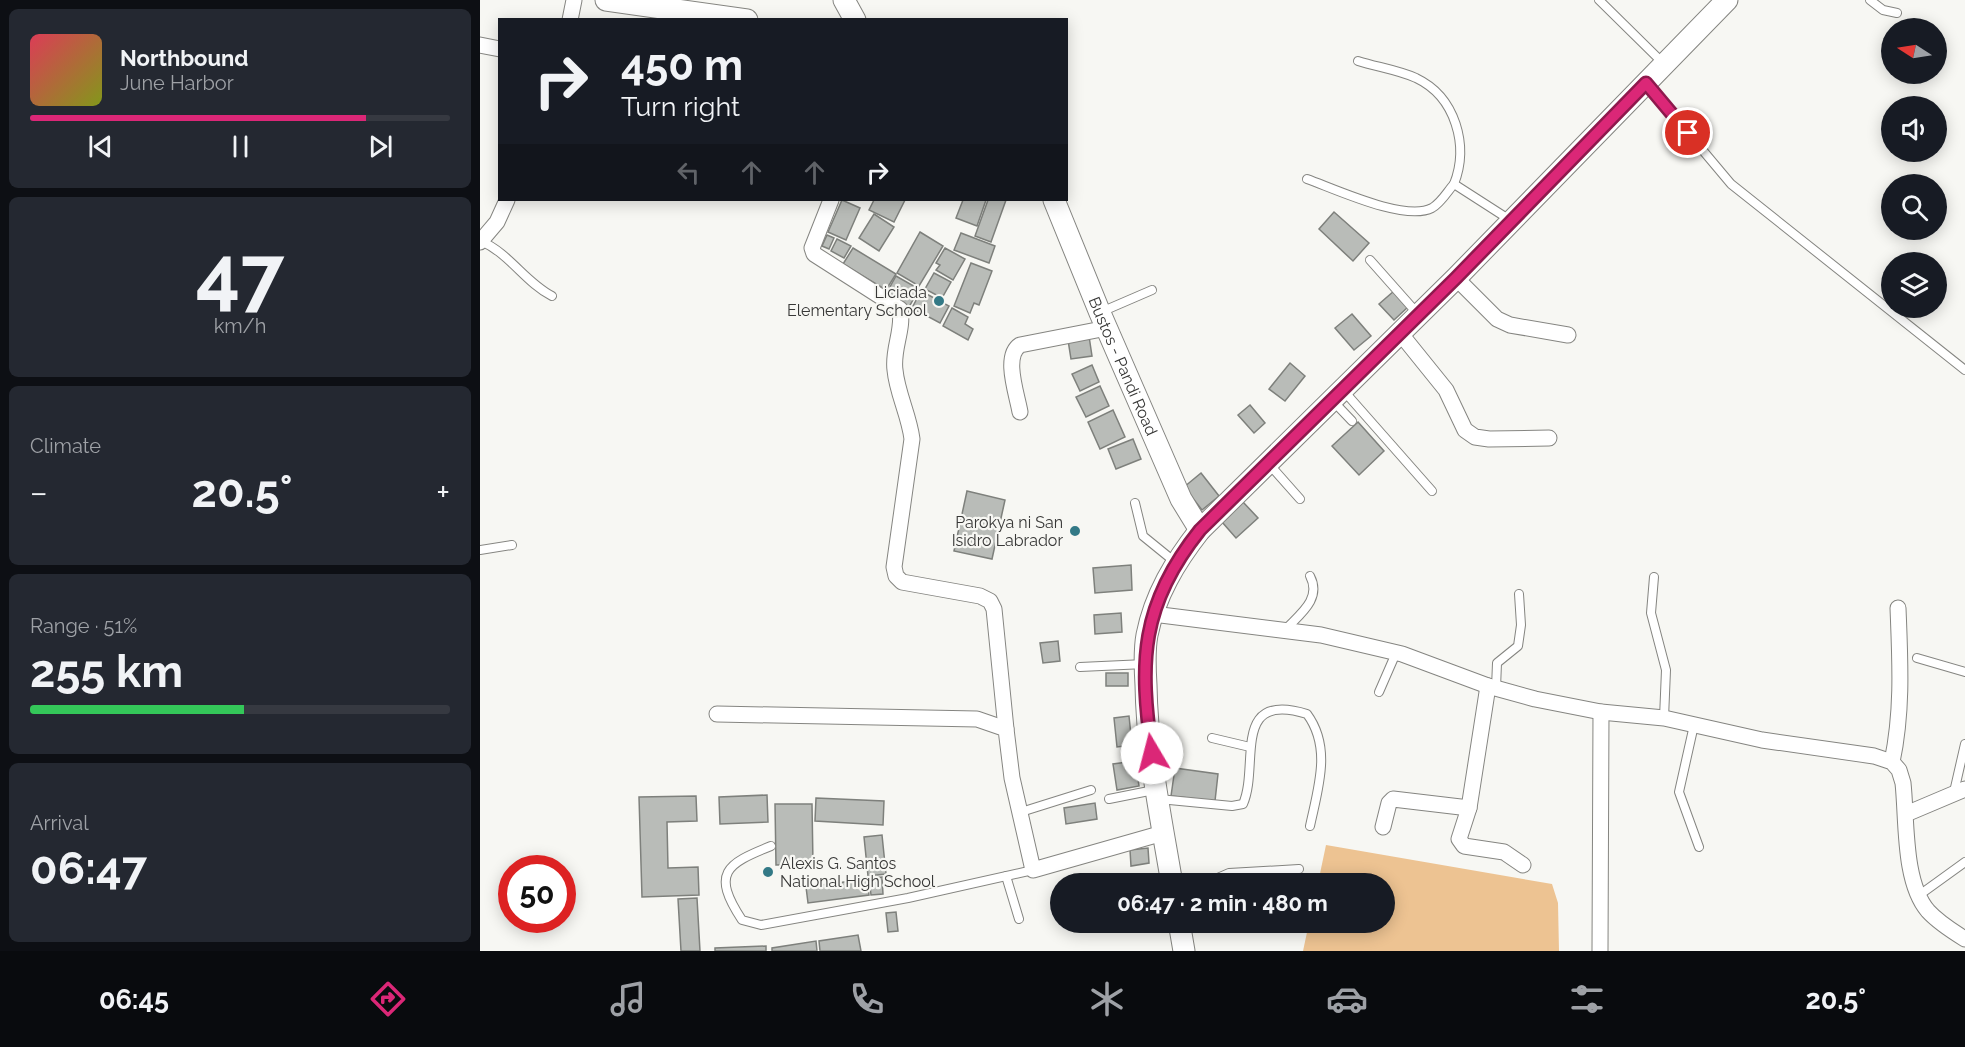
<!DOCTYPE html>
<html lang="en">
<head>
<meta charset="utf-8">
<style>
	:root { --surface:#171b24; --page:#242831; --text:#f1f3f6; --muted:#9ea1a6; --line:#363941; --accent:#db2777 }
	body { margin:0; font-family:Raleway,sans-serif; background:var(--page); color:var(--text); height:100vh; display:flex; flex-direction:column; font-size:22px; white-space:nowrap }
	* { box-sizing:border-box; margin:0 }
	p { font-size:20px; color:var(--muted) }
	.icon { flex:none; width:33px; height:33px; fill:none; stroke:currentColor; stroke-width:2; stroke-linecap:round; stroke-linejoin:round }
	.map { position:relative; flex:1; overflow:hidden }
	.side { display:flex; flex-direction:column; gap:9px; padding:9px; background:#0d0f14; width:480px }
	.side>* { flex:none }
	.hud { position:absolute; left:18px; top:18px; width:570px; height:183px; border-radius:0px; box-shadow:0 3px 15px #0003; background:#171b24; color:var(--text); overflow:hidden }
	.needle { width:39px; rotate:282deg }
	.buttons { position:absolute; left:1401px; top:18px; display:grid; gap:12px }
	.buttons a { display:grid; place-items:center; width:66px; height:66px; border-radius:50%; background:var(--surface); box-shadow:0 3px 15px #0003; font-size:30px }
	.speed { position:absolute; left:18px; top:855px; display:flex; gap:12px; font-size:30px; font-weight:700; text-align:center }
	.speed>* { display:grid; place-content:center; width:78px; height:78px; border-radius:50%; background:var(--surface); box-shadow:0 3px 15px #0003; line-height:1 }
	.speed .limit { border:9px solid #d22; background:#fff; color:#111 }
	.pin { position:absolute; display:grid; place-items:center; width:51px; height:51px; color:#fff; margin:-26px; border:3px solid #fff; border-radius:50%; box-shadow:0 2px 6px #0007 }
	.me { position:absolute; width:66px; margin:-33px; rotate:352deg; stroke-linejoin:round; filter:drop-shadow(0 0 4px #0008) }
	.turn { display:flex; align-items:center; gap:21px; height:126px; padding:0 24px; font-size:27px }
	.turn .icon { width:78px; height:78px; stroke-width:2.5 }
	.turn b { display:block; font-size:42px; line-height:51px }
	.lanes { display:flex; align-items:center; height:57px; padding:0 24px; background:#0003; justify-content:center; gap:30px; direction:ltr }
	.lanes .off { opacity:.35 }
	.big { font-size:45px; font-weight:700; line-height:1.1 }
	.side .widget { flex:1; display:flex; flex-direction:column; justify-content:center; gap:9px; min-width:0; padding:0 21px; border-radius:9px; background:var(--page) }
	.side .dial { align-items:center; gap:0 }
	.dial b { font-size:78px; line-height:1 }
	.song { display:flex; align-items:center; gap:18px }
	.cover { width:72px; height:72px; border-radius:9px; background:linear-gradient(135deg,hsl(350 70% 55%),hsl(70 70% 35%)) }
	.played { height:6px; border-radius:3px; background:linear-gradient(90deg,var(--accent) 80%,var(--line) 80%) }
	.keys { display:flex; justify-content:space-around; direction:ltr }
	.heat { display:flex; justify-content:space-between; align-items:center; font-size:33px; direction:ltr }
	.charge { height:9px; border-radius:4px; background:linear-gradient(90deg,#34c759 51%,var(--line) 0) }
	.trip { position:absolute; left:570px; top:873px; width:345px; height:60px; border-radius:30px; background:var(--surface); box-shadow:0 3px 15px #0003; font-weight:700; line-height:60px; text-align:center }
	.tab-bar { display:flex; height:96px; justify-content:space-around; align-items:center; background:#090b0e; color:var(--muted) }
	.tab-bar .icon { width:42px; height:42px }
	.tab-bar .selected { color:var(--accent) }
	.tab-bar b { font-size:27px; color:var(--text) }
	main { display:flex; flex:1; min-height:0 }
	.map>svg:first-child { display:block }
</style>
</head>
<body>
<main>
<section class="side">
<div class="widget">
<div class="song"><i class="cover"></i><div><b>Northbound</b><p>June Harbor</p></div></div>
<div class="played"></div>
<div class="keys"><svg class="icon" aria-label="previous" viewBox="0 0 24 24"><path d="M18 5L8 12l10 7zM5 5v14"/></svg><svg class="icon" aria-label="pause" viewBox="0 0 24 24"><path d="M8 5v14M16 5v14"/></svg><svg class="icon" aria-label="next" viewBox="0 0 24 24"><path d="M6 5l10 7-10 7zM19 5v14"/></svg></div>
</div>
<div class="widget dial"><b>47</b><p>km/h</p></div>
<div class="widget"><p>Climate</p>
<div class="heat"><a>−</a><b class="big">20.5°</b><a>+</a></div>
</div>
<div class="widget"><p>Range · 51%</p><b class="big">255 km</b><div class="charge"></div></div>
<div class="widget"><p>Arrival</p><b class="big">06:47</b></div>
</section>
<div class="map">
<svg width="1485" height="951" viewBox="0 0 1485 951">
	<rect width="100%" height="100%" fill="#f7f7f3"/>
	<polygon fill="#edc392" points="846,845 1072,884 1078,903 1079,951 823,951 829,923 904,922 904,884 838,883"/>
	<g fill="#b9bcb8" stroke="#7e807c" stroke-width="1.5">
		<polygon points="362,200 380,208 366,240 348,232"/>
		<polygon points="394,200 425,200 414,222 389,210"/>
		<polygon points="483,200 506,200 497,226 476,218"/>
		<polygon points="508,200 526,200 511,242 495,236"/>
		<polygon points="854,212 889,243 873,261 839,229"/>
		<polygon points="394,214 414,227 399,251 379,238"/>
		<polygon points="440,232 463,246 439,286 417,273"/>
		<polygon points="481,233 515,246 509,263 474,250"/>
		<polygon points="347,235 354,238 349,249 342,246"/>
		<polygon points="357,239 371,246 364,258 351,251"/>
		<polygon points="373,248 416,274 406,290 363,264"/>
		<polygon points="465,248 485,259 473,280 456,270 460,265 456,263"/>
		<polygon points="491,263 512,271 499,305 494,303 490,313 474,306"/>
		<polygon points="454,273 471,282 462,298 445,289"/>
		<polygon points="416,276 439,289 429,307 406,294"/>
		<polygon points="441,291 469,306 460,323 432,308"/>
		<polygon points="914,291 928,307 914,320 899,304"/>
		<polygon points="472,308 488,317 485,324 493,329 488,340 463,326"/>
		<polygon points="872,314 891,336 874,350 855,328"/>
		<polygon points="609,336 612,356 591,359 588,340"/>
		<polygon points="810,363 825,376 805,401 789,389"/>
		<polygon points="612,365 619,382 600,391 592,374"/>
		<polygon points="620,386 629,406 606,417 596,397"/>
		<polygon points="770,405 785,423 774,433 758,415"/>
		<polygon points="633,410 645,437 620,449 608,422"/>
		<polygon points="878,422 904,451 879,475 852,446"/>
		<polygon points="653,439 661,459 636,469 628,449"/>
		<polygon points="721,473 739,496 722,510 704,487"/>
		<polygon points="487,491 525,500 512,559 474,551"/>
		<polygon points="763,502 778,518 756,538 742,522"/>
		<polygon points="651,565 652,590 615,593 613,568"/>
		<polygon points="641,613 642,632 615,634 614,615"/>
		<polygon points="578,641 580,661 563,663 560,643"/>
		<rect x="626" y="673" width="22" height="13"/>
		<polygon points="649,716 652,745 637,747 634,718"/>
		<polygon points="655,761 659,786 637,790 633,764"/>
		<polygon points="695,768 738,774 735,801 691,796"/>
		<polygon points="287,795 288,822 240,824 239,797"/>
		<polygon points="216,796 217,821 187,822 188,868 218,867 219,895 162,897 159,797"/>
		<polygon points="336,798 404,801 403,825 335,821"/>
		<polygon points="615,803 617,819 586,824 584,808"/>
		<polygon points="295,804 332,804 333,864 296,865"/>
		<polygon points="402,835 406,874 388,876 384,837"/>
		<polygon points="668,848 669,863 651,866 650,850"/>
		<polygon points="402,877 403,894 391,895 389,878"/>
		<polygon points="387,879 389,895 328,903 326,887"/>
		<polygon points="217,898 220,951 201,951 198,899"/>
		<polygon points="416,912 418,931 408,932 406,913"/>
		<polygon points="378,935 381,951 340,951 339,941"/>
		<polygon points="336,941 337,951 292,951 292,948"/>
		<polygon points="286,946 286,951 235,951 235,948"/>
	</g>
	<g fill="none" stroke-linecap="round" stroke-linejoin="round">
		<defs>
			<g id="lane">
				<polyline points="1119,0 1183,63"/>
				<polyline points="1390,0 1403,10 1417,13"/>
				<path d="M878,61c19,6 40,9 58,17 40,19 53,68 38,106"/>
				<polyline points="1167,84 1251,184 1485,370"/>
				<path d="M827,179c28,10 98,43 125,29 9,-5 15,-16 22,-24l56,36"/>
				<path d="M1,241c29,13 44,41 71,55"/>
				<polyline points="890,260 937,313"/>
				<polyline points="621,312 672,290"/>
				<polyline points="863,390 952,491"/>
				<polyline points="852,400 872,421"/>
				<polyline points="789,464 820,499"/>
				<polyline points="655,503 663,536 695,562"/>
				<polyline points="0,550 32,545"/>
				<polyline points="1174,577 1171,613 1186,670 1184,718"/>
				<path d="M805,630c15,-16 37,-31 25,-54"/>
				<polyline points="1437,658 1485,672"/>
				<polyline points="600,667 665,664"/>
				<polyline points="1016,688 1017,663 1038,646 1041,625 1039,594"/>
				<polyline points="899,692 916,653"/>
				<polyline points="1214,725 1199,792 1219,847"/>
				<polyline points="732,738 770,747"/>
				<polyline points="1474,792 1485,744"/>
				<polyline points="629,799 674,790"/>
				<path d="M679,799l73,7 11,-2c17,-38 -13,-114 64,-90 25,34 11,74 3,112"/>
				<polyline points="541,812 611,790"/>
				<path d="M291,846c-45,18 -60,27 -29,74l19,5 147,-27 125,-28"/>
				<polyline points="526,876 539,919"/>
				<polyline points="724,884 749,873 819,869"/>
				<polyline points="1438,896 1485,862"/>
			</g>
			<g id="street">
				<polyline points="90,20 94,0"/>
				<polyline points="0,45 20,49"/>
				<path d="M351,200l-19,48 2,6 86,55c4,21 -8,40 -5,61 2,23 14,45 17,69l-18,128 2,9 6,6 78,14 10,5 4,8 12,120"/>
				<polyline points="0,242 17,222 27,200"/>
				<polyline points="976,278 1017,319 1030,325 1088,335"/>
				<polyline points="920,333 966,390 985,430 995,437 1009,439 1069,438"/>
				<path d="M540,412c-3,-18 -17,-56 0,-67l87,-17"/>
				<path d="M673,614l168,21 81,19 86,32 47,13 66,13 63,6 98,22 112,16 18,6 7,8 4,13c4,37 0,99 25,128 10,11 24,20 37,28"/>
				<polyline points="237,714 497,719 526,729 532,778 553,870 683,833"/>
				<path d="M1412,762c11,-52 8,-102 6,-154"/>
				<polyline points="989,808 979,839 984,846 1024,852 1043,865"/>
				<polyline points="1426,814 1485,789"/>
				<polyline points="903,827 909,803 913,799 989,808 1008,686"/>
				<polyline points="1120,951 1121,712"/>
			</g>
			<g id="secondary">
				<polyline points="126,0 267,20"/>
				<polyline points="364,0 375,20"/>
				<path id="s1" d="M574,200l46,113 81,186 19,31"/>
				<path d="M692,884c-11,-66 -25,-132 -26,-199 -1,-16 -2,-34 1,-50 8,-40 28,-73 53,-105l256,-252 271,-278"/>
				<polyline points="699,922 704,951"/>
			</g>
		</defs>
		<use href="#lane" stroke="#858581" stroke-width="10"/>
		<use href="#street" stroke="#858581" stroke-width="17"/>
		<use href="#secondary" stroke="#858581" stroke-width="23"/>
		<use href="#lane" stroke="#fff" stroke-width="8"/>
		<use href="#street" stroke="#fff" stroke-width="15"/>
		<use href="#secondary" stroke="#fff" stroke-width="21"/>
	</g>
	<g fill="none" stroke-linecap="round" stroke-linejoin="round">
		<defs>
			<path id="route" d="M672,753c-13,-91 -12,-148 48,-223l256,-252 190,-195 42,50"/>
		</defs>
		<use href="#route" stroke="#8e194d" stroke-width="15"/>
		<use href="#route" stroke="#db2777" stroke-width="10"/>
	</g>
	<g fill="#337986" stroke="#f7f7f3" stroke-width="2">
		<circle cx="459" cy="301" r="6"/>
		<circle cx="595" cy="531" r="6"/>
		<circle cx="288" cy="872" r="6"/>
	</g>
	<g text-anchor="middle" stroke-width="4.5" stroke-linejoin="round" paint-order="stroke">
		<g font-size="16" fill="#383837" stroke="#f7f7f3" text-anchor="end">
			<text x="447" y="298">Liciada<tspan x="447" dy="18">Elementary School</tspan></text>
			<text x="583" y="528">Parokya ni San<tspan x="583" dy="18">Isidro Labrador</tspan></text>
			<text x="300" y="869" text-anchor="start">Alexis G. Santos<tspan x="300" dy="18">National High School</tspan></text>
		</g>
		<g font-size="16" fill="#383837" stroke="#f7f7f3">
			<text dy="6" stroke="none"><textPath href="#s1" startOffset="180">Bustos - Pandi Road</textPath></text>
		</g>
	</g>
</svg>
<div class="buttons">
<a><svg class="needle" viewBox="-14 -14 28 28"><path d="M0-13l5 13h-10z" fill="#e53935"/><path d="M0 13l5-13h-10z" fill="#9ea1a6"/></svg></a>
<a><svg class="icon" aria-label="sound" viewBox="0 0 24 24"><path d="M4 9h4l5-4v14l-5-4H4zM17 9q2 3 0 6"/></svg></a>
<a><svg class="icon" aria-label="search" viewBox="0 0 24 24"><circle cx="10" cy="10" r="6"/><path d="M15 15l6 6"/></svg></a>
<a><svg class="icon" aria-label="layers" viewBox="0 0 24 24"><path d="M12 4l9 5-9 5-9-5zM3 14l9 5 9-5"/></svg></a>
</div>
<div class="speed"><div class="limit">50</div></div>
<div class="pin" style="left:1208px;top:133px;background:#d93025"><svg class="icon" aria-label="arrive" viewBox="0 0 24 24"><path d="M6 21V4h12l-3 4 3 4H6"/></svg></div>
<svg class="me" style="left:672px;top:753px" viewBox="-20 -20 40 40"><circle r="19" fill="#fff"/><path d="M0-13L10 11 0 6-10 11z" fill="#db2777"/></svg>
<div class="trip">06:47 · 2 min · 480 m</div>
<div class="hud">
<div class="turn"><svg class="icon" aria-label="right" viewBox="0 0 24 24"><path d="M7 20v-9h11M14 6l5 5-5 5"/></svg><div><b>450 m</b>Turn right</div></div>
<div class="lanes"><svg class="icon off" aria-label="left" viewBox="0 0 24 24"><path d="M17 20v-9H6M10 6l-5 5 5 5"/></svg><svg class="icon off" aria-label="ahead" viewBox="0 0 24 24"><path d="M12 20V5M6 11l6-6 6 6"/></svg><svg class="icon off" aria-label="ahead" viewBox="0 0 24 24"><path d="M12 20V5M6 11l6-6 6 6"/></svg><svg class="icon" aria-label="right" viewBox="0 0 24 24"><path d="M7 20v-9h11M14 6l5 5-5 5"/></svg></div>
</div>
</div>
</main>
<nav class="tab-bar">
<b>06:45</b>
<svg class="icon selected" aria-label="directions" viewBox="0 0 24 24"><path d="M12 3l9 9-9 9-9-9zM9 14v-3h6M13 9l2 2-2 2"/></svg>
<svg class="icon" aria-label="music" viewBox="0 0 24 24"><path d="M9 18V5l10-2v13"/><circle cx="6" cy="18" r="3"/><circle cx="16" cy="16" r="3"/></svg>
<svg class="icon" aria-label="phone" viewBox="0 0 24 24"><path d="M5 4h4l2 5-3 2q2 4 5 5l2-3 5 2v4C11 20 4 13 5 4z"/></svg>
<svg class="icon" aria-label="climate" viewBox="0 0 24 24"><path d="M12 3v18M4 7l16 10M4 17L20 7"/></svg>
<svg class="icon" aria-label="car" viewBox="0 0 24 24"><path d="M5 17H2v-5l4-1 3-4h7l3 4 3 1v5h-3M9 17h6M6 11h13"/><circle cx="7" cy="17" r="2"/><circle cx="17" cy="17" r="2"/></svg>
<svg class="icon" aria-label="filters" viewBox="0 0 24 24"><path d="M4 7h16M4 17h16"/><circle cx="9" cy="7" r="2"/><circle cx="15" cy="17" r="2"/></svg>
<b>20.5°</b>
</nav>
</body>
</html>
